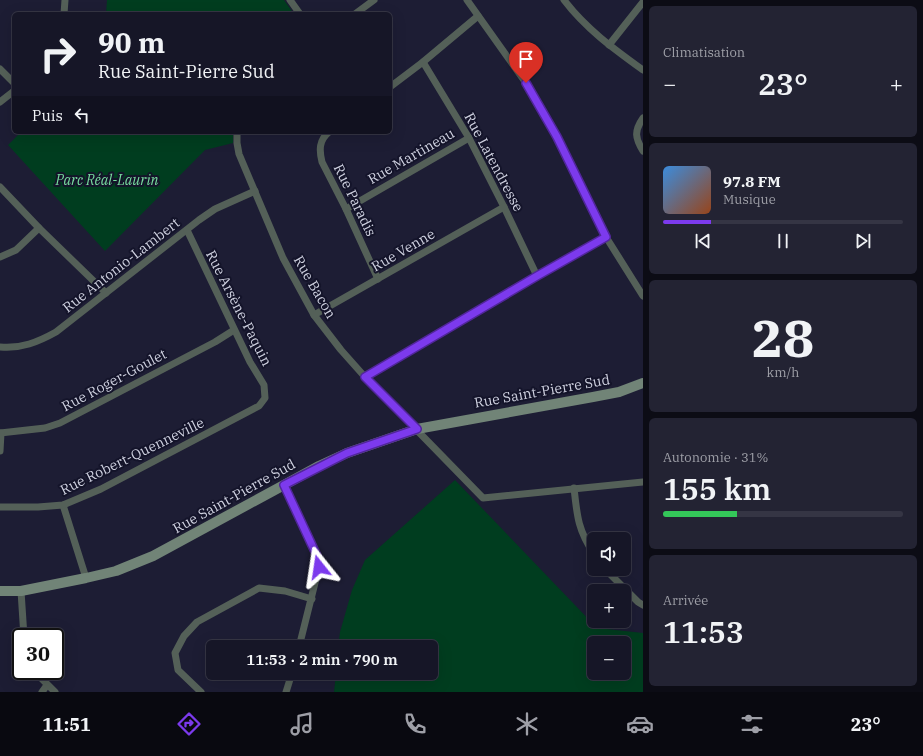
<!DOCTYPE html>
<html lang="fr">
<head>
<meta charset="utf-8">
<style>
	:root { --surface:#161627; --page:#232333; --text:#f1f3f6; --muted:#9e9fa7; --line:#353544; --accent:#7c3aed }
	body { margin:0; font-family:"IBM Plex Serif",serif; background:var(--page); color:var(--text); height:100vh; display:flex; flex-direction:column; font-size:15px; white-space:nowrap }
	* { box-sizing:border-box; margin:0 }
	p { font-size:13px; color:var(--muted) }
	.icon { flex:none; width:22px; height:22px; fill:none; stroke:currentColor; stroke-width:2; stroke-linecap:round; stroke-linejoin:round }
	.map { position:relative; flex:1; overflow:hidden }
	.details { display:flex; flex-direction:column; gap:6px; padding:6px; background:#0c0c15; width:280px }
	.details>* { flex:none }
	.top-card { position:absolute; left:12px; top:12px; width:380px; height:122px; border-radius:6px; box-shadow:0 4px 16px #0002,0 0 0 1px var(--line); background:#161627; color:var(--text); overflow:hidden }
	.fabs { position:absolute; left:587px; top:532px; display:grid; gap:8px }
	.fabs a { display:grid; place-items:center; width:44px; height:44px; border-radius:6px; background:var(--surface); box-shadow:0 4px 16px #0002,0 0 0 1px var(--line); font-size:20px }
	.speed { position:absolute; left:12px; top:628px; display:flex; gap:8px; font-size:20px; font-weight:700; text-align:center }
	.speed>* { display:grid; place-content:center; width:52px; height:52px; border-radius:50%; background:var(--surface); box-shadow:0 4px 16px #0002,0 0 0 1px var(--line); line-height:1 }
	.speed .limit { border:2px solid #111; border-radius:6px; background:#fff; color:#111 }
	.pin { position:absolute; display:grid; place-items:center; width:34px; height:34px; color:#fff; margin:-41px -17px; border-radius:50% 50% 50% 0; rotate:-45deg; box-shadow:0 0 4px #0007 }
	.pin .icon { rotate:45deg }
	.me { position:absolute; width:44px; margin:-22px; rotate:345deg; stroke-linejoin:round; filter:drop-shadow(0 0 3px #0008) }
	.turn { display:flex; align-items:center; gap:14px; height:84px; padding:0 20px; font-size:18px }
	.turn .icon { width:52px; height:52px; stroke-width:2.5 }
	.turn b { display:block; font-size:28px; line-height:34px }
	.then { display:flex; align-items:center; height:38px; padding:0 20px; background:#0003; gap:8px; font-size:15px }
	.big { font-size:30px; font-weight:600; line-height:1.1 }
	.details .widget { flex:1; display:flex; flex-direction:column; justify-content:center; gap:6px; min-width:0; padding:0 14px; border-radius:6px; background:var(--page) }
	.details .dial { align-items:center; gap:0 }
	.dial b { font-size:52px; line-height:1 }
	.song { display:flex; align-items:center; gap:12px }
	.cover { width:48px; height:48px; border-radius:6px; background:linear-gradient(135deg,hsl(210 70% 55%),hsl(20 70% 35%)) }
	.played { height:4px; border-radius:2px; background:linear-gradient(90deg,var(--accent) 20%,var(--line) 20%) }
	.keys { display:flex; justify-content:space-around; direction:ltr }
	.heat { display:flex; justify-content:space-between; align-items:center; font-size:22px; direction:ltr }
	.charge { height:6px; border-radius:3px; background:linear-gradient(90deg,#34c759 31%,var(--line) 0) }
	.trip { position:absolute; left:206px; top:640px; width:232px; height:40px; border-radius:6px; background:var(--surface); box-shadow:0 4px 16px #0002,0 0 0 1px var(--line); font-weight:600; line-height:40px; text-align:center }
	.dock { display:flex; height:64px; justify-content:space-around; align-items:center; background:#090910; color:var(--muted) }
	.dock .icon { width:28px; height:28px }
	.dock .current { color:var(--accent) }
	.dock b { font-size:18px; color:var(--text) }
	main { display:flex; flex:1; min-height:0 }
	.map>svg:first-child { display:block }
</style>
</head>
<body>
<main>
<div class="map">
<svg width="643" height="692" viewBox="0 0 643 692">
	<rect width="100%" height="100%" fill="#1d1d34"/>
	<g fill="#003d1f" fill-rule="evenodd">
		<polygon points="107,0 284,0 294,14 106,14"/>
		<polygon points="21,132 233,132 233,143 205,150 105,251 8,145"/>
		<path d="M455,480l142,148 46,5v59h-309l2,-19h95v-26h-93l2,-15 12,-42 13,-30zM594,643h30v30h-30z"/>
	</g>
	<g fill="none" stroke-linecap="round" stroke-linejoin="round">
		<g stroke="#546058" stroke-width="7">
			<polyline points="290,0 300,14"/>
			<polyline points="467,0 526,83 557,137 606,237 643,296"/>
			<path d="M564,0c22,29 50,49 79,70"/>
			<polyline points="64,14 65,0"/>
			<polyline points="355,14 374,0"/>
			<polyline points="609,45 643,2"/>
			<polyline points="423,62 469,138 504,207 537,276"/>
			<polyline points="0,69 14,83"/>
			<polyline points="390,87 423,62 478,16"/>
			<polyline points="0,102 14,91"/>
			<path d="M643,118c-9,13 -8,20 0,33"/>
			<polyline points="237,132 237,143 239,154 283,258 314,315 341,350 365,377 483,498 643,482"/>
			<path d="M329,132c-10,8 -10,18 -7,30l24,47 32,70"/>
			<polyline points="0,187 39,228 106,293"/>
			<polyline points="346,209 469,138"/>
			<polyline points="0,257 16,250 39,228"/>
			<polyline points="314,315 504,207"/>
			<path d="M0,347c21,2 38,-5 56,-15l143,-112 16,-11 40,-18"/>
			<polyline points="365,377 537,276 606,237"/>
			<polyline points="0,433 45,428 60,423 215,342 234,330"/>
			<polyline points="0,451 1,433"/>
			<polyline points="284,485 317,556 319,567 299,647"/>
			<path d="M574,488c3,28 4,42 20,66"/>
			<polyline points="63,505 86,578"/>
			<polyline points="0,507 38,507 63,505 101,489 259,406 265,398 264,385 250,362 187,230"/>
			<polyline points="605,569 638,602 643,605"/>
			<polyline points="21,591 24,637"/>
			<polyline points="37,671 41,678 55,692"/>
			<polyline points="42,692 47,685"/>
			<polyline points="201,692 178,670 175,653 184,636 197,622 259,588 285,591 312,599"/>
			<polyline points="286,692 292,673"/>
		</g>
		<polyline stroke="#718477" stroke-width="10" points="0,591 21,591 86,578 116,571 153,556 319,466 347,453 417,429 593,397 619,392 643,383"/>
	</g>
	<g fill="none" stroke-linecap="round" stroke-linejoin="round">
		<defs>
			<polyline id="route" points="319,567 317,556 284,485 347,453 417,429 365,377 537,276 606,237 557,137 526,83"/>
		</defs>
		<use href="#route" stroke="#51269a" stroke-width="10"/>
		<use href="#route" stroke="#7c3aed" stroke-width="7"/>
	</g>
	<g text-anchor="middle" stroke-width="4" stroke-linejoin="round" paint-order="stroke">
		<g font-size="14" fill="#cfd1e0" stroke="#14142a">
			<text transform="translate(411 156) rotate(-30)" y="5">Rue Martineau</text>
			<text transform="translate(494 162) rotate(62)" y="5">Rue Latendresse</text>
			<text transform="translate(355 200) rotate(64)" y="5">Rue Paradis</text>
			<text transform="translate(403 250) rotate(-30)" y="5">Rue Venne</text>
			<text transform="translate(121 265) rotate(-38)" y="5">Rue Antonio-Lambert</text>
			<text transform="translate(315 287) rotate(60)" y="5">Rue Bacon</text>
			<text transform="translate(239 308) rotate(63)" y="5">Rue Arsène-Paquin</text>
			<text transform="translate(114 380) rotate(-28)" y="5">Rue Roger-Goulet</text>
			<text transform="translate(542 391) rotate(-10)" y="5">Rue Saint-Pierre Sud</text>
			<text transform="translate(132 456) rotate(-26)" y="5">Rue Robert-Quenneville</text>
			<text transform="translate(234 496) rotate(-29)" y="5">Rue Saint-Pierre Sud</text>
		</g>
		<g font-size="14" font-style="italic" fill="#78dc9f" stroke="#14142a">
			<text x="107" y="185">Parc Réal-Laurin</text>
		</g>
	</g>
</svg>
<div class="fabs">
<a><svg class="icon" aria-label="sound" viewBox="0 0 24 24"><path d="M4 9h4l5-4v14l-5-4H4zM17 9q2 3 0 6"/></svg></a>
<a>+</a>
<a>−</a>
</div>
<div class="speed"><div class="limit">30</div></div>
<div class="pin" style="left:526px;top:83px;background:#d93025"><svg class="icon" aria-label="arrive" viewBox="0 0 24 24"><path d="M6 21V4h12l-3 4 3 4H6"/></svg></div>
<svg class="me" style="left:319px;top:567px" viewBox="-20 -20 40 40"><path d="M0-17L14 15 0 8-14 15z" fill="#7c3aed" stroke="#fff" stroke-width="4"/></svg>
<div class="trip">11:53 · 2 min · 790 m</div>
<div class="top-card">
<div class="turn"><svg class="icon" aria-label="right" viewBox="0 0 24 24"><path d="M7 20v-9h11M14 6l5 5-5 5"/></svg><div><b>90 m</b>Rue Saint-Pierre Sud</div></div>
<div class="then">Puis<svg class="icon" aria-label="left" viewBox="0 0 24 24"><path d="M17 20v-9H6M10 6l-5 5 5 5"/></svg></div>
</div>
</div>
<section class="details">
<div class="widget"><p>Climatisation</p>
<div class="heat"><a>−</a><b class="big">23°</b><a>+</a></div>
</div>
<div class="widget">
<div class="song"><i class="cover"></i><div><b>97.8 FM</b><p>Musique</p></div></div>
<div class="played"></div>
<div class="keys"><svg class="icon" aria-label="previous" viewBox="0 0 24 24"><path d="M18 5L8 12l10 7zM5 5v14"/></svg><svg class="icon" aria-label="pause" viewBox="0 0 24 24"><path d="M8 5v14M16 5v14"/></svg><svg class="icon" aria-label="next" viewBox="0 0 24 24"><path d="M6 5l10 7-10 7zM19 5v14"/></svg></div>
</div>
<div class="widget dial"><b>28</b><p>km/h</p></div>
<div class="widget"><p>Autonomie · 31%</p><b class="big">155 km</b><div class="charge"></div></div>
<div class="widget"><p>Arrivée</p><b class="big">11:53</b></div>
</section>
</main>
<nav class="dock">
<b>11:51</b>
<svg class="icon current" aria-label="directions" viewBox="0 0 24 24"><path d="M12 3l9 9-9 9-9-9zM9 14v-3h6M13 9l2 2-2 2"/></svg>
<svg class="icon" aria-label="music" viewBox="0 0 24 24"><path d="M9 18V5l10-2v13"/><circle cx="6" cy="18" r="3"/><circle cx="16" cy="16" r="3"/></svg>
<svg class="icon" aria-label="phone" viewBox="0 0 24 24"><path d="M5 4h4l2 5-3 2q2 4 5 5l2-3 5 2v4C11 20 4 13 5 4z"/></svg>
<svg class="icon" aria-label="climate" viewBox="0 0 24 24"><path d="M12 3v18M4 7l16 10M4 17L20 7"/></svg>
<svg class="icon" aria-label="car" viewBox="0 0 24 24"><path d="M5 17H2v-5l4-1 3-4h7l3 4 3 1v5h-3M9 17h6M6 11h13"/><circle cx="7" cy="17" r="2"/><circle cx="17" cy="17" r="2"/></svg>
<svg class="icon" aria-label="filters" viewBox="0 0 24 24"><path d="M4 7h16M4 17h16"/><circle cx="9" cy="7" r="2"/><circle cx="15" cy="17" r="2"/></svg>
<b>23°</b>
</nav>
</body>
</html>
